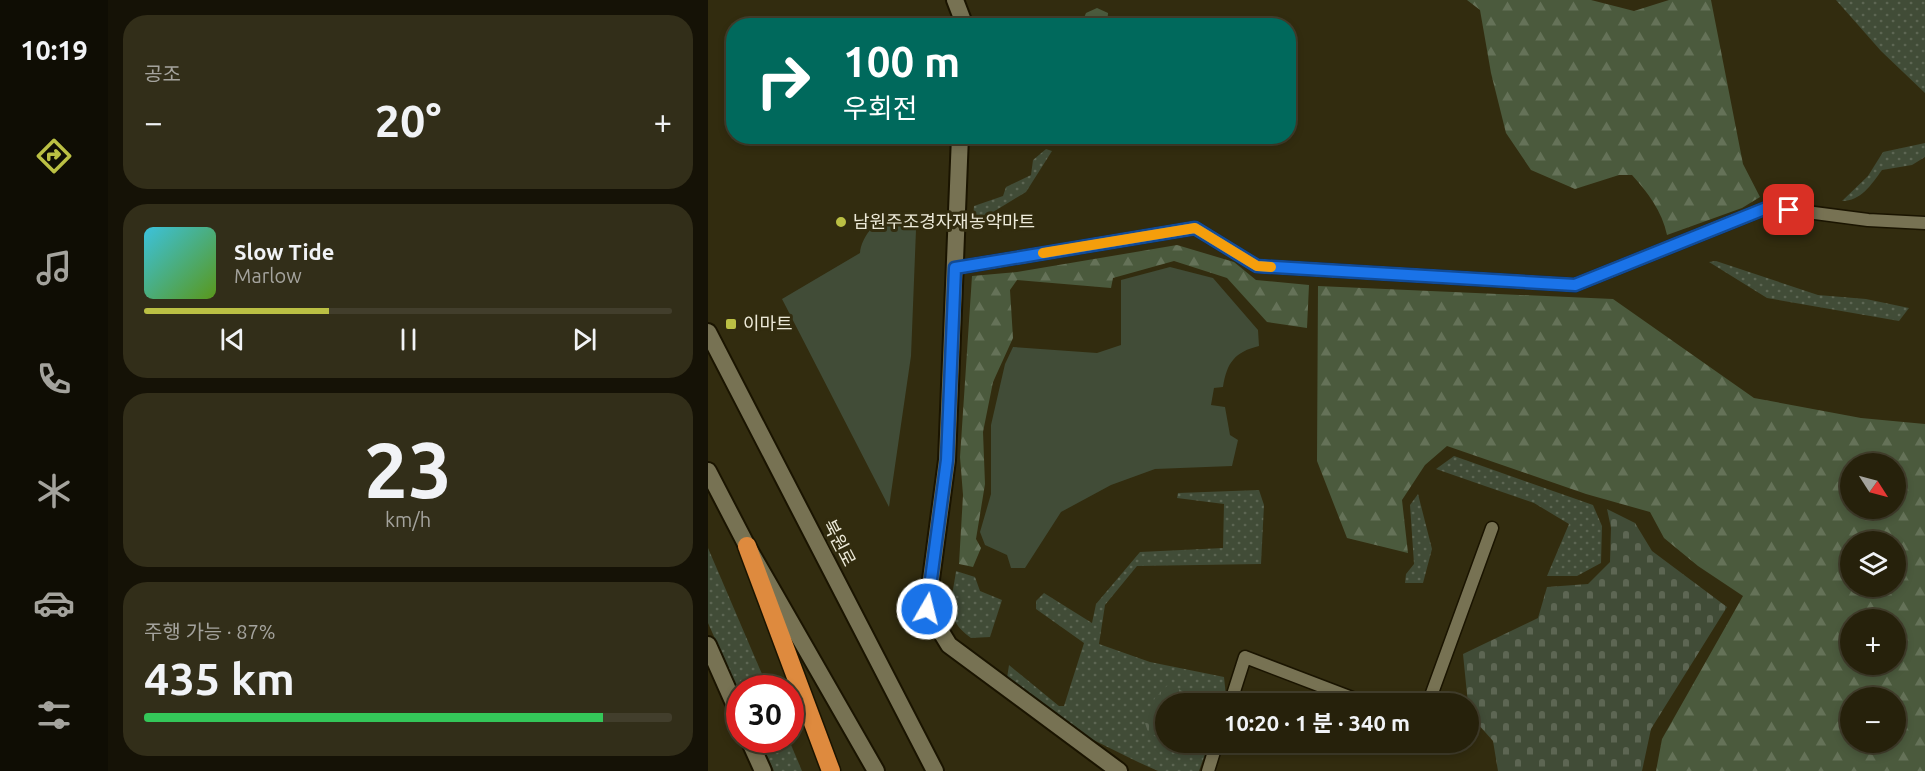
<!DOCTYPE html>
<html lang="ko">
<head>
<meta charset="utf-8">
<style>
	:root { --surface:#26210b; --page:#322e19; --text:#f1f3f6; --muted:#a4a39d; --line:#423e2c; --accent:#bbc044 }
	body { margin:0; font-family:Ubuntu,"Noto Sans KR",sans-serif; background:var(--page); color:var(--text); height:100vh; display:flex; flex-direction:column; font-size:22px; white-space:nowrap }
	* { box-sizing:border-box; margin:0 }
	p { font-size:20px; color:var(--muted) }
	.icon { flex:none; width:33px; height:33px; fill:none; stroke:currentColor; stroke-width:2; stroke-linecap:round; stroke-linejoin:round }
	.map { position:relative; flex:1; overflow:hidden }
	.side { display:flex; flex-direction:column; gap:15px; padding:15px; background:#151206; width:600px }
	.side>* { flex:none }
	.top-card { position:absolute; left:18px; top:18px; width:570px; height:126px; border-radius:24px; box-shadow:0 3px 9px #0003,0 0 0 2px var(--line); background:#00695c; color:#fff; overflow:hidden }
	.needle { width:39px; rotate:126deg }
	.buttons { position:absolute; left:1132px; top:453px; display:grid; gap:12px }
	.buttons a { display:grid; place-items:center; width:66px; height:66px; border-radius:50%; background:var(--surface); box-shadow:0 3px 9px #0003,0 0 0 2px var(--line); font-size:30px }
	.speed { position:absolute; left:18px; top:675px; display:flex; gap:12px; font-size:30px; font-weight:700; text-align:center }
	.speed>* { display:grid; place-content:center; width:78px; height:78px; border-radius:50%; background:var(--surface); box-shadow:0 3px 9px #0003,0 0 0 2px var(--line); line-height:1 }
	.speed .limit { border:9px solid #d22; background:#fff; color:#111 }
	.pin { position:absolute; display:grid; place-items:center; width:51px; height:51px; color:#fff; margin:-26px; border-radius:12px; box-shadow:0 3px 9px #0006 }
	.me { position:absolute; width:66px; margin:-33px; rotate:8deg; stroke-linejoin:round; filter:drop-shadow(0 0 4px #0008) }
	.turn { display:flex; align-items:center; gap:21px; height:126px; padding:0 18px; font-size:27px }
	.turn .icon { width:78px; height:78px; stroke-width:2.5 }
	.turn b { display:block; font-size:42px; line-height:51px }
	.big { font-size:45px; font-weight:700; line-height:1.1 }
	.side .widget { flex:1; display:flex; flex-direction:column; justify-content:center; gap:9px; min-width:0; padding:0 21px; border-radius:24px; background:var(--page) }
	.side .dial { align-items:center; gap:0 }
	.dial b { font-size:78px; line-height:1 }
	.song { display:flex; align-items:center; gap:18px }
	.cover { width:72px; height:72px; border-radius:9px; background:linear-gradient(135deg,hsl(190 70% 55%),hsl(90 70% 35%)) }
	.played { height:6px; border-radius:3px; background:linear-gradient(90deg,var(--accent) 35%,var(--line) 35%) }
	.keys { display:flex; justify-content:space-around; direction:ltr }
	.heat { display:flex; justify-content:space-between; align-items:center; font-size:33px; direction:ltr }
	.charge { height:9px; border-radius:4px; background:linear-gradient(90deg,#34c759 87%,var(--line) 0) }
	.trip { position:absolute; left:447px; top:693px; width:324px; height:60px; border-radius:30px; background:var(--surface); box-shadow:0 3px 9px #0003,0 0 0 2px var(--line); font-weight:700; line-height:60px; text-align:center }
	main { display:flex; flex:1; min-height:0 }
	.dock { display:flex; flex-direction:column; width:108px; justify-content:space-around; align-items:center; background:#0f0d04; color:var(--muted) }
	.dock .icon { width:42px; height:42px }
	.dock .current { color:var(--accent) }
	.dock b { font-size:27px; color:var(--text) }
	.map>svg:first-child { display:block }
</style>
</head>
<body>
<main>
<nav class="dock">
<b>10:19</b>
<svg class="icon current" aria-label="directions" viewBox="0 0 24 24"><path d="M12 3l9 9-9 9-9-9zM9 14v-3h6M13 9l2 2-2 2"/></svg>
<svg class="icon" aria-label="music" viewBox="0 0 24 24"><path d="M9 18V5l10-2v13"/><circle cx="6" cy="18" r="3"/><circle cx="16" cy="16" r="3"/></svg>
<svg class="icon" aria-label="phone" viewBox="0 0 24 24"><path d="M5 4h4l2 5-3 2q2 4 5 5l2-3 5 2v4C11 20 4 13 5 4z"/></svg>
<svg class="icon" aria-label="climate" viewBox="0 0 24 24"><path d="M12 3v18M4 7l16 10M4 17L20 7"/></svg>
<svg class="icon" aria-label="car" viewBox="0 0 24 24"><path d="M5 17H2v-5l4-1 3-4h7l3 4 3 1v5h-3M9 17h6M6 11h13"/><circle cx="7" cy="17" r="2"/><circle cx="17" cy="17" r="2"/></svg>
<svg class="icon" aria-label="filters" viewBox="0 0 24 24"><path d="M4 7h16M4 17h16"/><circle cx="9" cy="7" r="2"/><circle cx="15" cy="17" r="2"/></svg>
</nav>
<section class="side">
<div class="widget"><p>공조</p>
<div class="heat"><a>−</a><b class="big">20°</b><a>+</a></div>
</div>
<div class="widget">
<div class="song"><i class="cover"></i><div><b>Slow Tide</b><p>Marlow</p></div></div>
<div class="played"></div>
<div class="keys"><svg class="icon" aria-label="previous" viewBox="0 0 24 24"><path d="M18 5L8 12l10 7zM5 5v14"/></svg><svg class="icon" aria-label="pause" viewBox="0 0 24 24"><path d="M8 5v14M16 5v14"/></svg><svg class="icon" aria-label="next" viewBox="0 0 24 24"><path d="M6 5l10 7-10 7zM19 5v14"/></svg></div>
</div>
<div class="widget dial"><b>23</b><p>km/h</p></div>
<div class="widget"><p>주행 가능 · 87%</p><b class="big">435 km</b><div class="charge"></div></div>
</section>
<div class="map">
<svg width="1217" height="771" viewBox="0 0 1217 771">
	<defs>
		<pattern id="grass-dots" width="8" height="8" patternUnits="userSpaceOnUse" patternTransform="scale(1.5)"><rect width="8" height="8" fill="#414c37"/><path d="M2 2h.1M6 6h.1" fill="none" stroke="#5d6653" stroke-width="1.8" stroke-linecap="round"/></pattern>
		<pattern id="forest-firs" width="22" height="20" patternUnits="userSpaceOnUse" patternTransform="scale(1.5)"><rect width="22" height="20" fill="#4b5a3d"/><path d="M5 1l3.5 6h-7zM16 11l3.5 6h-7z" fill="#657258"/></pattern>
		<pattern id="cemetery-stones" width="16" height="16" patternUnits="userSpaceOnUse" patternTransform="scale(1.5)"><rect width="16" height="16" fill="#414c37"/><path d="M2 7V4a2 2 0 0 1 4 0v3zM10 15v-3a2 2 0 0 1 4 0v3z" fill="#5d6653"/></pattern>
	</defs>
	<rect width="100%" height="100%" fill="#322c0f"/>
	<g fill="url(#grass-dots)">
		<polygon points="1128,0 1217,0 1217,93 1173,51"/>
		<path d="M1217,143v14l-13,8 -30,5c-11,15 -21,31 -40,31l26,-25 15,-24z"/>
		<polygon points="338,149 344,151 318,192 272,220 265,218 266,206 295,196 298,187 323,175 325,160"/>
		<polygon points="1008,261 1110,295 1158,299 1201,308 1191,321 1059,298 1001,262"/>
		<polygon points="746,456 885,505 894,526 893,563 869,576 839,576 861,524 826,503 728,469"/>
		<polygon points="551,490 556,505 553,564 429,566 397,605 391,644 442,662 516,677 518,696 515,703 458,704 458,742 501,743 491,771 450,771 430,762 355,725 299,678 301,665 351,706 356,706 376,643 328,609 328,601 336,593 384,623 388,604 432,552 515,548 516,504 469,498 470,493"/>
		<polygon points="710,494 724,549 715,583 697,583 698,574 706,564 702,505"/>
		<polygon points="0,548 60,688 32,688 31,693 0,623"/>
		<path d="M248,571l19,6 5,14 22,9 -12,37 -19,1c-28,-20 -19,-37 -15,-67z"/>
		<polygon points="52,740 81,740 94,771 66,771"/>
	</g>
	<g fill="url(#forest-firs)" fill-rule="evenodd">
		<path d="M759,0h124l43,11 35,-11h42l32,164 17,33 -18,11 -75,27c-5,-24 -19,-42 -35,-60h-13l-44,14 -44,-19 -25,-37 -15,-60 -11,-63z"/>
		<polygon points="389,8 400,13 399,25 373,25 378,13"/>
		<polygon points="469,245 526,262 548,280 601,285 599,328 559,322 519,278 466,261 405,278 403,288 309,280 302,290 305,338 285,382 275,432 277,484 268,539 273,548 265,567 251,564 255,495 252,457 264,276 309,272"/>
		<path d="M610,286l295,13 141,99 107,20 64,6v347h-269l6,-32 81,-143 -45,-30 -34,-28 -14,-26 -64,-18 -139,-48 -22,19 -23,35 6,53 -61,-15 -30,-77zM1143,464h45v44h-45zM1143,542h45v44h-45zM1143,620h45v44h-45zM1143,698h45v44h-45z"/>
	</g>
	<g fill="url(#cemetery-stones)">
		<polygon points="899,509 927,523 944,551 1019,607 943,729 934,771 790,771 785,741 761,714 755,654 830,618 839,587 880,584 902,562 903,528"/>
		<path d="M460,685c10,4 21,6 19,18l-21,1 -1,29 -9,3 -8,-4 -4,-12 11,-22z"/>
	</g>
	<g fill="#414c37">
		<path d="M180,216l28,14 -5,126 -22,151 -107,-208 78,-46c1,-14 14,-32 28,-37z"/>
		<path d="M462,267l43,11 45,52 1,16c-24,6 -32,16 -36,41l-9,1 -3,17 14,2 5,28 8,5 -6,26 -77,3 -44,16 -50,27 -36,56h-14l-4,-13 -22,-10 -5,-13 11,-38v-69l14,-61 8,-17 84,6 24,-8v-65z"/>
	</g>
	<g fill="none" stroke-linecap="round" stroke-linejoin="round">
		<defs>
			<g id="service">
				<polyline points="247,268 487,228 549,266 867,285 1061,207 1160,220 1217,223"/>
				<polyline points="522,704 537,657 660,704"/>
				<polyline points="720,704 784,528"/>
				<polyline points="500,771 509,742"/>
			</g>
			<g id="minor">
				<polyline points="247,0 257,26"/>
				<polyline points="252,136 239,460 219,609 241,645 411,771"/>
				<polyline points="0,645 32,717"/>
				<polyline points="41,740 55,771"/>
			</g>
			<g id="tertiary">
				<polyline points="0,332 227,771"/>
				<polyline points="0,471 39,546 168,771"/>
			</g>
			<polyline id="motorway" points="39,546 123,771"/>
		</defs>
		<use href="#service" stroke="#1a1400" stroke-width="15"/>
		<use href="#minor" stroke="#1a1400" stroke-width="20"/>
		<use href="#tertiary" stroke="#1a1400" stroke-width="20"/>
		<use href="#motorway" stroke="#1a1400" stroke-width="21"/>
		<use href="#service" stroke="#777253" stroke-width="12"/>
		<use href="#minor" stroke="#777253" stroke-width="16"/>
		<use href="#tertiary" stroke="#777253" stroke-width="16"/>
		<use href="#motorway" stroke="#de8a3e" stroke-width="18"/>
	</g>
	<g fill="none" stroke-linecap="round" stroke-linejoin="round">
		<defs>
			<polyline id="route" points="219,609 239,460 247,268 487,228 549,266 867,285 1061,207 1081,210"/>
		</defs>
		<use href="#route" stroke="#114b97" stroke-width="15"/>
		<use href="#route" stroke="#1a73e8" stroke-width="10"/>
		<polyline stroke="#f59e0b" stroke-width="10" points="335,253 487,228 549,266 563,267"/>
	</g>
	<g fill="#bbc044" stroke="#322c0f" stroke-width="2">
		<circle cx="133" cy="222" r="6"/>
		<rect x="17" y="318" width="12" height="12" rx="3"/>
	</g>
	<g text-anchor="middle" stroke-width="6" stroke-linejoin="round" paint-order="stroke">
		<g font-size="18" fill="#ece9d8" stroke="#322c0f" text-anchor="start">
			<text x="145" y="228">남원주조경자재농약마트</text>
			<text x="35" y="330">이마트</text>
		</g>
		<g font-size="18" fill="#ece9d8" stroke="#322c0f">
			<text transform="translate(131 543) rotate(63)" y="6">북원로</text>
		</g>
	</g>
</svg>
<div class="buttons">
<a><svg class="needle" viewBox="-14 -14 28 28"><path d="M0-13l5 13h-10z" fill="#e53935"/><path d="M0 13l5-13h-10z" fill="#a4a39d"/></svg></a>
<a><svg class="icon" aria-label="layers" viewBox="0 0 24 24"><path d="M12 4l9 5-9 5-9-5zM3 14l9 5 9-5"/></svg></a>
<a>+</a>
<a>−</a>
</div>
<div class="speed"><div class="limit">30</div></div>
<div class="pin" style="left:1081px;top:210px;background:#d93025"><svg class="icon" aria-label="arrive" viewBox="0 0 24 24"><path d="M6 21V4h12l-3 4 3 4H6"/></svg></div>
<svg class="me" style="left:219px;top:609px" viewBox="-20 -20 40 40"><circle r="17" fill="#1a73e8" stroke="#fff" stroke-width="3"/><path d="M0-11L8 9 0 5-8 9z" fill="#fff"/></svg>
<div class="trip">10:20 · 1 분 · 340 m</div>
<div class="top-card">
<div class="turn"><svg class="icon" aria-label="right" viewBox="0 0 24 24"><path d="M7 20v-9h11M14 6l5 5-5 5"/></svg><div><b>100 m</b>우회전</div></div>
</div>
</div>
</main>
</body>
</html>
